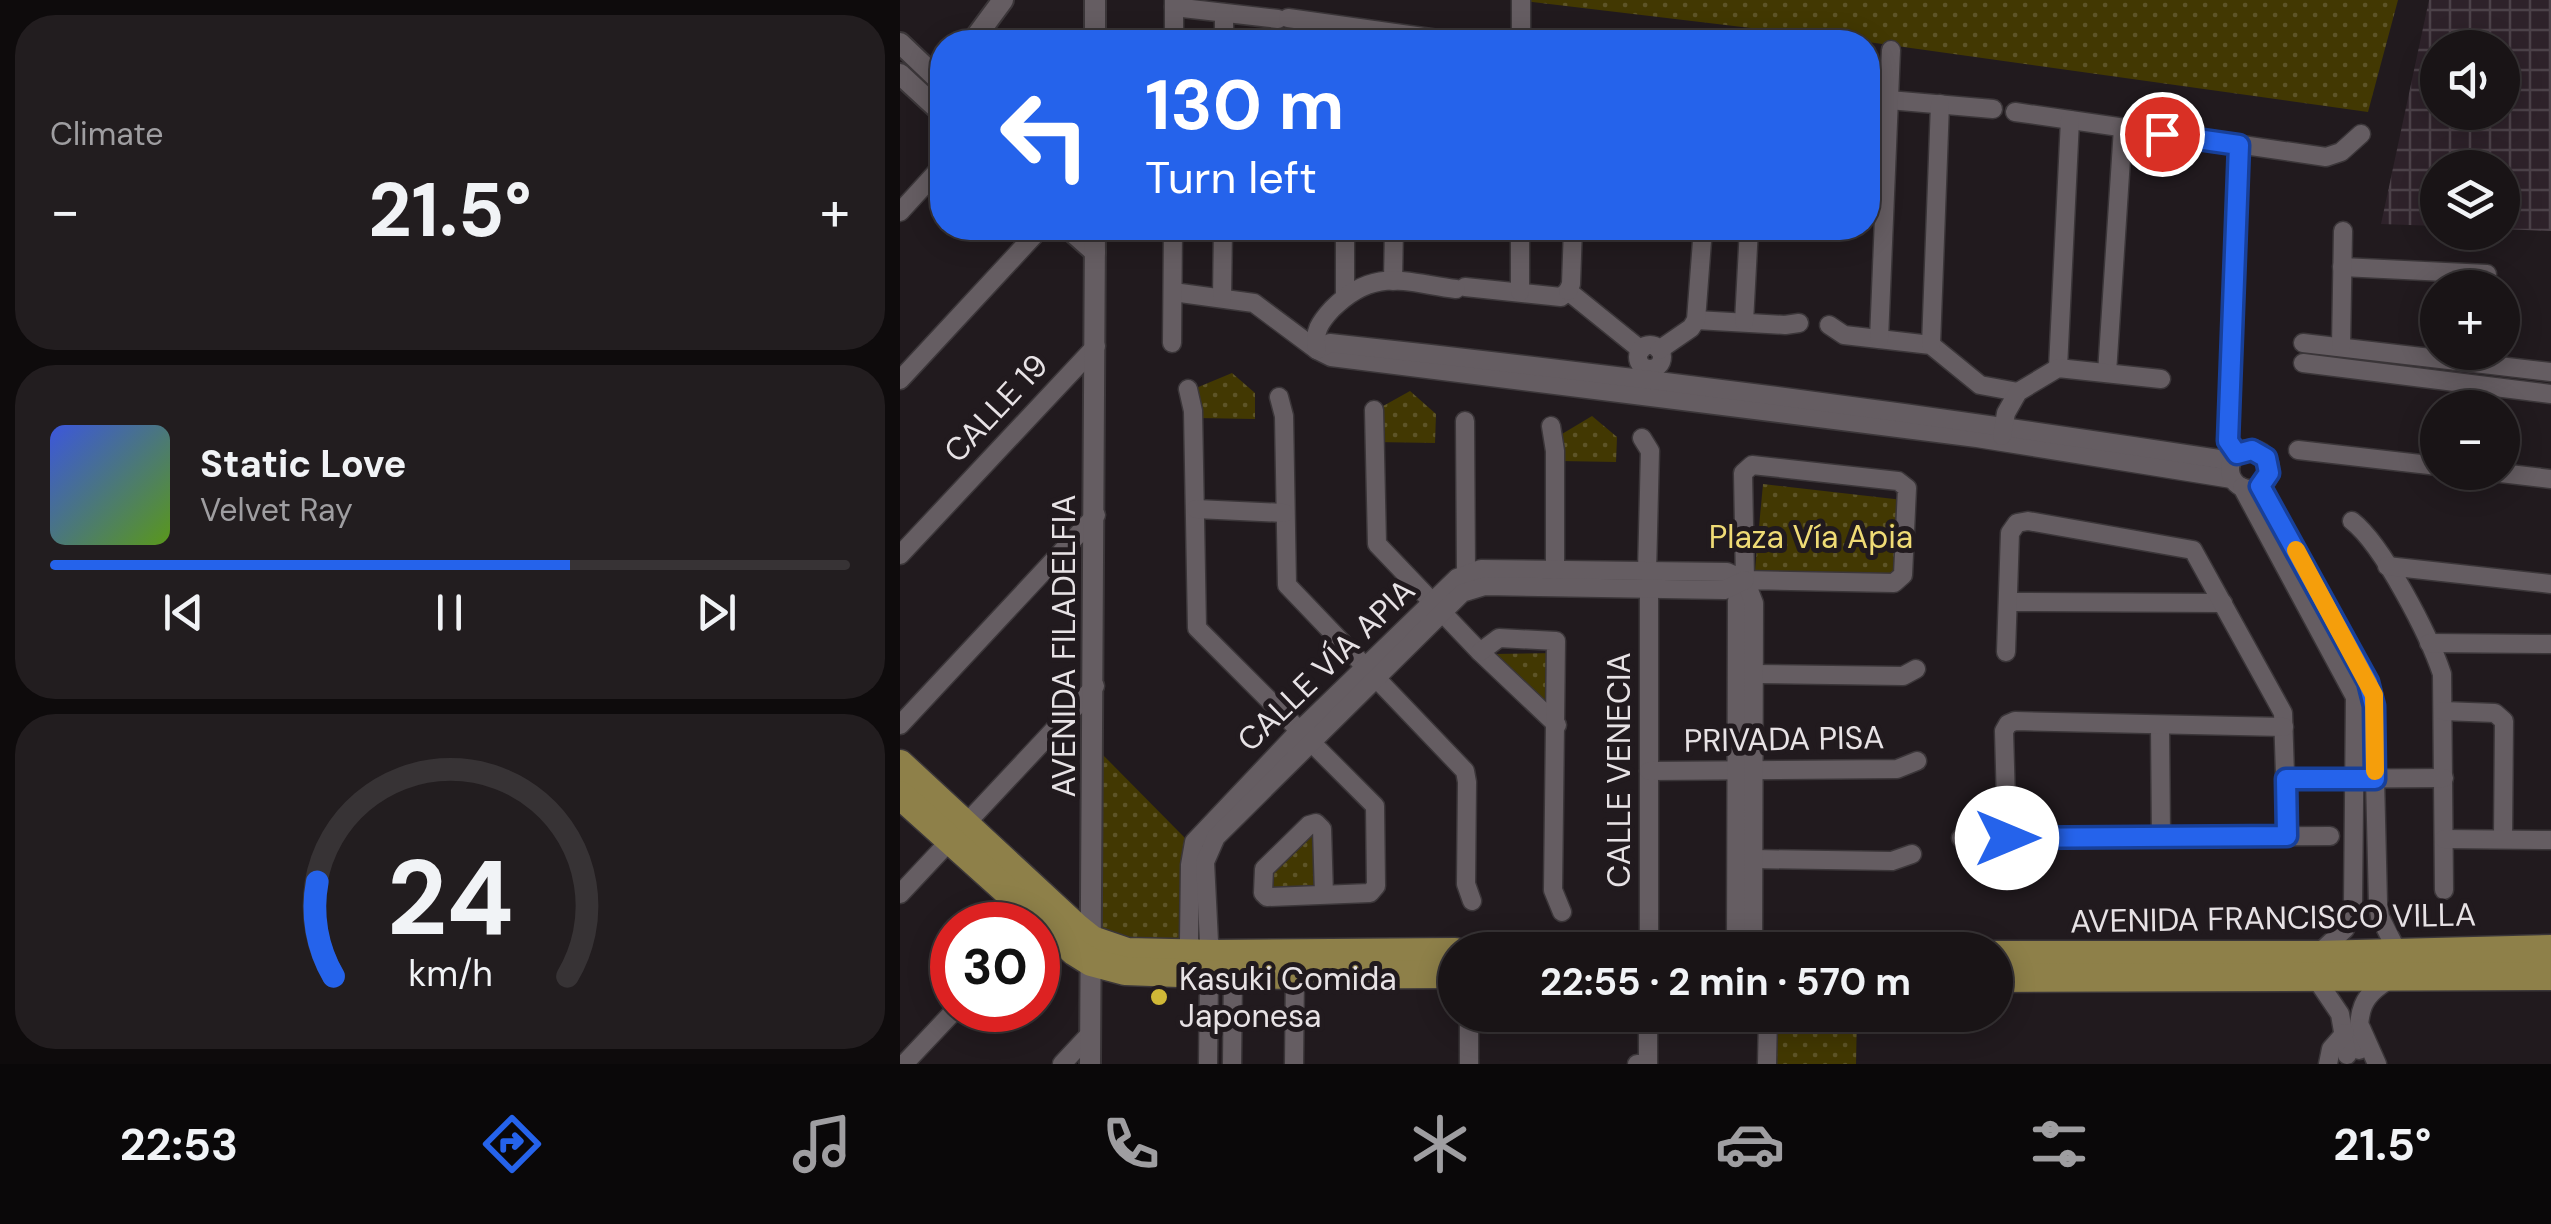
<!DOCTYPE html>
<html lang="en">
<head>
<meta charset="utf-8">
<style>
	:root { --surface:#191416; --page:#221d1f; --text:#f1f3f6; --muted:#9f9ea1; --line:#373335; --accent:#2563eb }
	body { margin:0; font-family:"DM Sans",sans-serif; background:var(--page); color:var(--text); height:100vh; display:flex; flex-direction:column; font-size:38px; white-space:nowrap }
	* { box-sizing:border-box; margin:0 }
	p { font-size:32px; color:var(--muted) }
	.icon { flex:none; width:55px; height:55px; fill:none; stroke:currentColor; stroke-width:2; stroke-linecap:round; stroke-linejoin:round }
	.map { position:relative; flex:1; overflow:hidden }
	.panel { display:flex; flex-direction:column; gap:15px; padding:15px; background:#0e0b0c; width:900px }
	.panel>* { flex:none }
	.hud { position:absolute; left:30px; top:30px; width:950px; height:210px; border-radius:40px; box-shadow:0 5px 25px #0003,0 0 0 2px var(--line); background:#2563eb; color:#fff; overflow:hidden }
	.fabs { position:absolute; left:1520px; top:30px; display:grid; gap:20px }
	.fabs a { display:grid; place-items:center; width:100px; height:100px; border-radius:50%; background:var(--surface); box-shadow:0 5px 25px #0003,0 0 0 2px var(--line); font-size:50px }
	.speed { position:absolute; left:30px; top:902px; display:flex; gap:20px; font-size:50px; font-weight:700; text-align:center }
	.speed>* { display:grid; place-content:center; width:130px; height:130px; border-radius:50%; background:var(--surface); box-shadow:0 5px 25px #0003,0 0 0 2px var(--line); line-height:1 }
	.speed .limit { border:15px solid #d22; background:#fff; color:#111 }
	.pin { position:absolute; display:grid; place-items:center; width:85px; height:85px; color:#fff; margin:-42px; border:5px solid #fff; border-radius:50%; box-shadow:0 2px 10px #0007 }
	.me { position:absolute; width:110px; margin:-55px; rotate:90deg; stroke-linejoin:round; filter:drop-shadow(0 0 8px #0008) }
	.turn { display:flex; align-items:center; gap:35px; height:210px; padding:0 50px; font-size:45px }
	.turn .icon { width:130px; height:130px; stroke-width:2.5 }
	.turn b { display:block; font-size:70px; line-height:85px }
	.big { font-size:75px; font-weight:700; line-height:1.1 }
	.panel .widget { flex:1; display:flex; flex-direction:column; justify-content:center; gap:15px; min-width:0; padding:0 35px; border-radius:40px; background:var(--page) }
	.panel .dial { align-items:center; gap:0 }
	.dial svg { height:260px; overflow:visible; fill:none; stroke:var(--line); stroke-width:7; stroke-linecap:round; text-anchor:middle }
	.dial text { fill:var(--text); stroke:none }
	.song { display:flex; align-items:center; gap:30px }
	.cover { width:120px; height:120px; border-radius:15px; background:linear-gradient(135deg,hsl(230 70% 55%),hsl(90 70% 35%)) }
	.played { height:10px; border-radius:5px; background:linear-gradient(90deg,var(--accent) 65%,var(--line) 65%) }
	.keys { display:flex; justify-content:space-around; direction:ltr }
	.heat { display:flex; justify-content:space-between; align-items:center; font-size:55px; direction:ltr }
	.trip { position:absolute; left:538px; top:932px; width:575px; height:100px; border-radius:50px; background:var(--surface); box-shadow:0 5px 25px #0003,0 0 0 2px var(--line); font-weight:700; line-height:100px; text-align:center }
	.tabs { display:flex; height:160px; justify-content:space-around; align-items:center; background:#0a0809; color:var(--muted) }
	.tabs .icon { width:70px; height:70px }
	.tabs .on { color:var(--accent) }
	.tabs b { font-size:45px; color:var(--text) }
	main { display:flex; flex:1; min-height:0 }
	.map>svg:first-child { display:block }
</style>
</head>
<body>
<main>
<section class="panel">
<div class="widget"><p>Climate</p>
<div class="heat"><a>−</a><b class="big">21.5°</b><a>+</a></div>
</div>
<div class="widget">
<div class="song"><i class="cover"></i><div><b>Static Love</b><p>Velvet Ray</p></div></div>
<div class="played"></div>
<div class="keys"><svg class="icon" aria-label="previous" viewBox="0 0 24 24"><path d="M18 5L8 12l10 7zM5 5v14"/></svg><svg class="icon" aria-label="pause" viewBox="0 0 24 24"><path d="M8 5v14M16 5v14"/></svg><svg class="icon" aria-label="next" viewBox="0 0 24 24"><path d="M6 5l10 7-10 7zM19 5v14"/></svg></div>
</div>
<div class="widget dial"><svg viewBox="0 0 100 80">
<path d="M14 69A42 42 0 1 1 86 69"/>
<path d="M14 69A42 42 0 0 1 9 40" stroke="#2563eb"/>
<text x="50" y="56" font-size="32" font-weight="700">24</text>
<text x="50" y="72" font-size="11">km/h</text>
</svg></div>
</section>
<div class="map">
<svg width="1651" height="1064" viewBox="0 0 1651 1064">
	<defs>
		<pattern id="industrial-grid" width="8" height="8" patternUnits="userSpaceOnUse" patternTransform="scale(2.5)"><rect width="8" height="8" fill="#2e222a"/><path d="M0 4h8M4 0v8" fill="none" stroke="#4c4249"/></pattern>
		<pattern id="park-dots" width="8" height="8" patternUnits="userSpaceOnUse" patternTransform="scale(2.5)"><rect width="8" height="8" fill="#423802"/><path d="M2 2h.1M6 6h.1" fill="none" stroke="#5d5427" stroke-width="1.8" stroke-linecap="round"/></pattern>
	</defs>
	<rect width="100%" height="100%" fill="#211a1e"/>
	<path fill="url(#industrial-grid)" fill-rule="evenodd" d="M1529,0h122v231l-48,-2 -1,-61h-64l-1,58 -56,-2zM1538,48h64v64h-64z"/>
	<g fill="url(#park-dots)">
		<polygon points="615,0 1498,0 1468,112 968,42"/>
		<polygon points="332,373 355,393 355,419 297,418 296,388"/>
		<polygon points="510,391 536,414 535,443 475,442 476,410"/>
		<polygon points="692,416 717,437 716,462 661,461 662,434"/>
		<polygon points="863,484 1003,500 999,586 854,581"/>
		<polygon points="658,653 656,730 585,661 595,654"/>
		<polygon points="201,753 286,839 281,955 198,950"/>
		<polygon points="410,833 418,834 416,902 365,903 365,880"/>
		<polygon points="872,1015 957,1015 956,1064 872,1064"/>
	</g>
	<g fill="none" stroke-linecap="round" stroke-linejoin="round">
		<defs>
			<g id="minor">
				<polyline points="274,7 378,19"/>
				<polyline points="388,18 559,42"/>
				<polyline points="274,42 274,0"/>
				<polyline points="324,42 324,13"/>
				<polyline points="621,42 621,0"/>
				<polyline points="989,100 1093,109"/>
				<polyline points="1115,112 1426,157 1441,152 1461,134"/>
				<polyline points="0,212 42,166"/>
				<polyline points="1442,267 1587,274"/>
				<polyline points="493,281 494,228"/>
				<polyline points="565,287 661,297 668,291"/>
				<polyline points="668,291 741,350"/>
				<polyline points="668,291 671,284 673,228"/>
				<polyline points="273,292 354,303 417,350 431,357 1077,438 1332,479"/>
				<polyline points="620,292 620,228"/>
				<polyline points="445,297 445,228"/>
				<polyline points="322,298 323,228"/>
				<polyline points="796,320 885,325 899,323"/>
				<polyline points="844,322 849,228"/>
				<polyline points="929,325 944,335 1031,345 1080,385 1118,392"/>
				<polyline points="979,339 991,50"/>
				<polyline points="272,343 273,228"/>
				<polyline points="1403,343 1651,372"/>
				<polyline points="1031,345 1040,104"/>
				<circle cx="750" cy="357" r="12"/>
				<polyline points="1441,347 1443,231"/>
				<path d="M417,350l13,-7 9,1c299,32 596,71 893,117"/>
				<path d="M417,350c-4,-18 3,-28 15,-41 42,-42 71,-27 124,-20"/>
				<polyline points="759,350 791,328 796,320 803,228"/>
				<polyline points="1403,363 1651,394"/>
				<polyline points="1158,368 1170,120"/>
				<polyline points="1207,373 1223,128"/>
				<polyline points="0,380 141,228"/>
				<polyline points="288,389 293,411 297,628 475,806 476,886 470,893 367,897 363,893 364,869 409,825 416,823 422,829 424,895"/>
				<polyline points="379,397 384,416 387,585 565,771 567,782 566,884 572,901"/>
				<polyline points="474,410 477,544 580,652 657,725"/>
				<polyline points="565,421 566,573 569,583"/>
				<polyline points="651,426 655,451 655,571"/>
				<polyline points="1102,436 1106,413 1118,392 1158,368 1261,379"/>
				<polyline points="742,438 750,451 747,572"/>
				<circle cx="1350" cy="469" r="20"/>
				<polyline points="1398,450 1538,466"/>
				<polyline points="1337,454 1328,441 1328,433 1339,145"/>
				<polyline points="1592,472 1651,479"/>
				<path d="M1361,486l112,209 5,208 2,14 18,36 -3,24c-36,17 -37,35 -36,73"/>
				<polyline points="1342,487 1455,697 1453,905 1445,929 1417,955 1415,977 1440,1014 1447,1055"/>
				<polyline points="296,509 384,513"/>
				<path d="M1452,521c31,24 77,114 90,153l2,216"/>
				<polyline points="0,555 196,346"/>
				<polyline points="1487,566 1651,584"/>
				<polyline points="749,589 749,950"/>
				<polyline points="1109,602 1323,603"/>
				<polyline points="1529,643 1651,644"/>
				<polyline points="580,652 599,638 656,641 653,890 662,912"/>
				<polyline points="1106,652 1110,533 1117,523 1128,521 1293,550 1383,713 1387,836"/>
				<polyline points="854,674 1003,676 1016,669"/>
				<polyline points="1543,711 1595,713 1604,721 1603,839"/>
				<polyline points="0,725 196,515"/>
				<polyline points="1260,726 1261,837"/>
				<polyline points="749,771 997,769 1017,761"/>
				<polyline points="1386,779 1544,778"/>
				<polyline points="1061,838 1430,836"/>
				<polyline points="1107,838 1104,731 1108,724 1115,721 1384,727"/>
				<polyline points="1544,839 1651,840"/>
				<polyline points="853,859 992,861 1012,854"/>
				<polyline points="0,894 195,686"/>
				<polyline points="836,950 837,601 845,580"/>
				<polyline points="1461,1028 1477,1064"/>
				<polyline points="4,1064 55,1010"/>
				<polyline points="162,1064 191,1033"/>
				<polyline points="308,1064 309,974 293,954 289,940 290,865 294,842 399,731 557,578 581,569 827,572 845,580 994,583 1003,575 1007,488 998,481 852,465 843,473 845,580 854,603 853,950"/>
				<polyline points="332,1064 333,975 309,942 305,862 316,837 562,593 585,586 824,590 845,580"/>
				<polyline points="394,1064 395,974"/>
				<polyline points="569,1064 569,1015"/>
				<polyline points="737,1064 748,1064 748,1015"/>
				<polyline points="867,1064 868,1015"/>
				<polyline points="1428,1064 1431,1049 1445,1033"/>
			</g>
			<g id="tertiary">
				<polyline points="72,42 103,0"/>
				<polyline points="195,42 195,0"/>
				<polyline points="0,43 42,83"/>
				<polyline points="0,74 42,113"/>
				<polyline points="168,228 195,252"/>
				<polyline points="190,1064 195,228"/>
			</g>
			<g id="primary">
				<polyline points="0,764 177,928 192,940 227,952 316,954 555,952"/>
				<polyline points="0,795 175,952 191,962 225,971 333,975 555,974"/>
				<polyline points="1095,955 1417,955 1651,949"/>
				<polyline points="1095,978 1651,976"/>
			</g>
		</defs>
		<use href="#minor" stroke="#3b3639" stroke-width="21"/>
		<use href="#tertiary" stroke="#3b3639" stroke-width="24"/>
		<use href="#primary" stroke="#3b3639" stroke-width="31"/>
		<use href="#minor" stroke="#655d62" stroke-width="18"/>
		<use href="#tertiary" stroke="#655d62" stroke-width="20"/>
		<use href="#primary" stroke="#8e8049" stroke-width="28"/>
	</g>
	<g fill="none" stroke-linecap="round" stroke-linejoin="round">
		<defs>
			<polyline id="route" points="1107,838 1387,836 1386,779 1475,779 1474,706 1468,682 1360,486 1369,473 1366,458 1352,450 1337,454 1328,441 1339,145 1262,134"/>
		</defs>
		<use href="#route" stroke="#184099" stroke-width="25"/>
		<use href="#route" stroke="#2563eb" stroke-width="18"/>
		<polyline stroke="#f59e0b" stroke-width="18" points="1396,550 1474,695 1475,771"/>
	</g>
	<circle fill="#d0b837" stroke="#211a1e" stroke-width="4" cx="259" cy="997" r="10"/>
	<g text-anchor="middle" stroke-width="10" stroke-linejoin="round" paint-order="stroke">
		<g font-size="32" fill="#e7e2e5" stroke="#211a1e">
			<text transform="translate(96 408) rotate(-47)" y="11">CALLE 19</text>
			<text transform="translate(164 646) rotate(-90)" y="11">AVENIDA FILADELFIA</text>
			<text transform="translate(426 665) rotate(-44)" y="11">CALLE VÍA APIA</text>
			<text transform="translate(884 739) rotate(-1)" y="11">PRIVADA PISA</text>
			<text transform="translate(719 770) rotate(-90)" y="11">CALLE VENECIA</text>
			<text transform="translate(1373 918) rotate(-1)" y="11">AVENIDA FRANCISCO VILLA</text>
		</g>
		<g font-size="32" fill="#efdb75" stroke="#211a1e">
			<text x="911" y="548">Plaza Vía Apia</text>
		</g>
		<g font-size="32" fill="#e7e2e5" stroke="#211a1e" text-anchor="start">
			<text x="279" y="990">Kasuki Comida<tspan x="279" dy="37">Japonesa</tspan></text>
		</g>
	</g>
</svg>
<div class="fabs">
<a><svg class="icon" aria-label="sound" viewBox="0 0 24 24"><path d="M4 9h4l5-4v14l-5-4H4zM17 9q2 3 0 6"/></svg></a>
<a><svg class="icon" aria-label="layers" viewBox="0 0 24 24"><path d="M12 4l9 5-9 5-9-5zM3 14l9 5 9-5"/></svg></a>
<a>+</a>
<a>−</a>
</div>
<div class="speed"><div class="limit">30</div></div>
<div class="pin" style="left:1262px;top:134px;background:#d93025"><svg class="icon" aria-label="arrive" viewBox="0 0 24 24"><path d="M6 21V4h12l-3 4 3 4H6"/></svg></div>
<svg class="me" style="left:1107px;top:838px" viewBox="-20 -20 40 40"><circle r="19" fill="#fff"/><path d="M0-13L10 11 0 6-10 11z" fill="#2563eb"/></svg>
<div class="trip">22:55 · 2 min · 570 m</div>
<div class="hud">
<div class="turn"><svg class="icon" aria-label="left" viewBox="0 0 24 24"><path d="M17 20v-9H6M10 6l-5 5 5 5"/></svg><div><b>130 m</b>Turn left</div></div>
</div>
</div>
</main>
<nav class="tabs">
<b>22:53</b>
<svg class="icon on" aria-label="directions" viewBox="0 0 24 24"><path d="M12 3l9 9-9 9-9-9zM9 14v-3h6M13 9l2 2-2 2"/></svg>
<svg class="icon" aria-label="music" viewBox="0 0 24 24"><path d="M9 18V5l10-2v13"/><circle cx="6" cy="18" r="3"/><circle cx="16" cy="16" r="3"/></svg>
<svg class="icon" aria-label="phone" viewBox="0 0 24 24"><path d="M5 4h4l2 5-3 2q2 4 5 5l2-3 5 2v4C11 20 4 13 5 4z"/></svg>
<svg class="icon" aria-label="climate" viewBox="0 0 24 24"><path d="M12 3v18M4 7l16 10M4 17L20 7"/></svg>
<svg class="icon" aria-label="car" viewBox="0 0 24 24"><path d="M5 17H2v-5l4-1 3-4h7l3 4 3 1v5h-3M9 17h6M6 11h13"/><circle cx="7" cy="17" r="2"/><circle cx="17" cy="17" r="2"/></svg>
<svg class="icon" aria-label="filters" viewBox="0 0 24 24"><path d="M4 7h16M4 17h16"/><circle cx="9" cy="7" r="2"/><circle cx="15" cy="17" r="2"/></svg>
<b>21.5°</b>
</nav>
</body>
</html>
